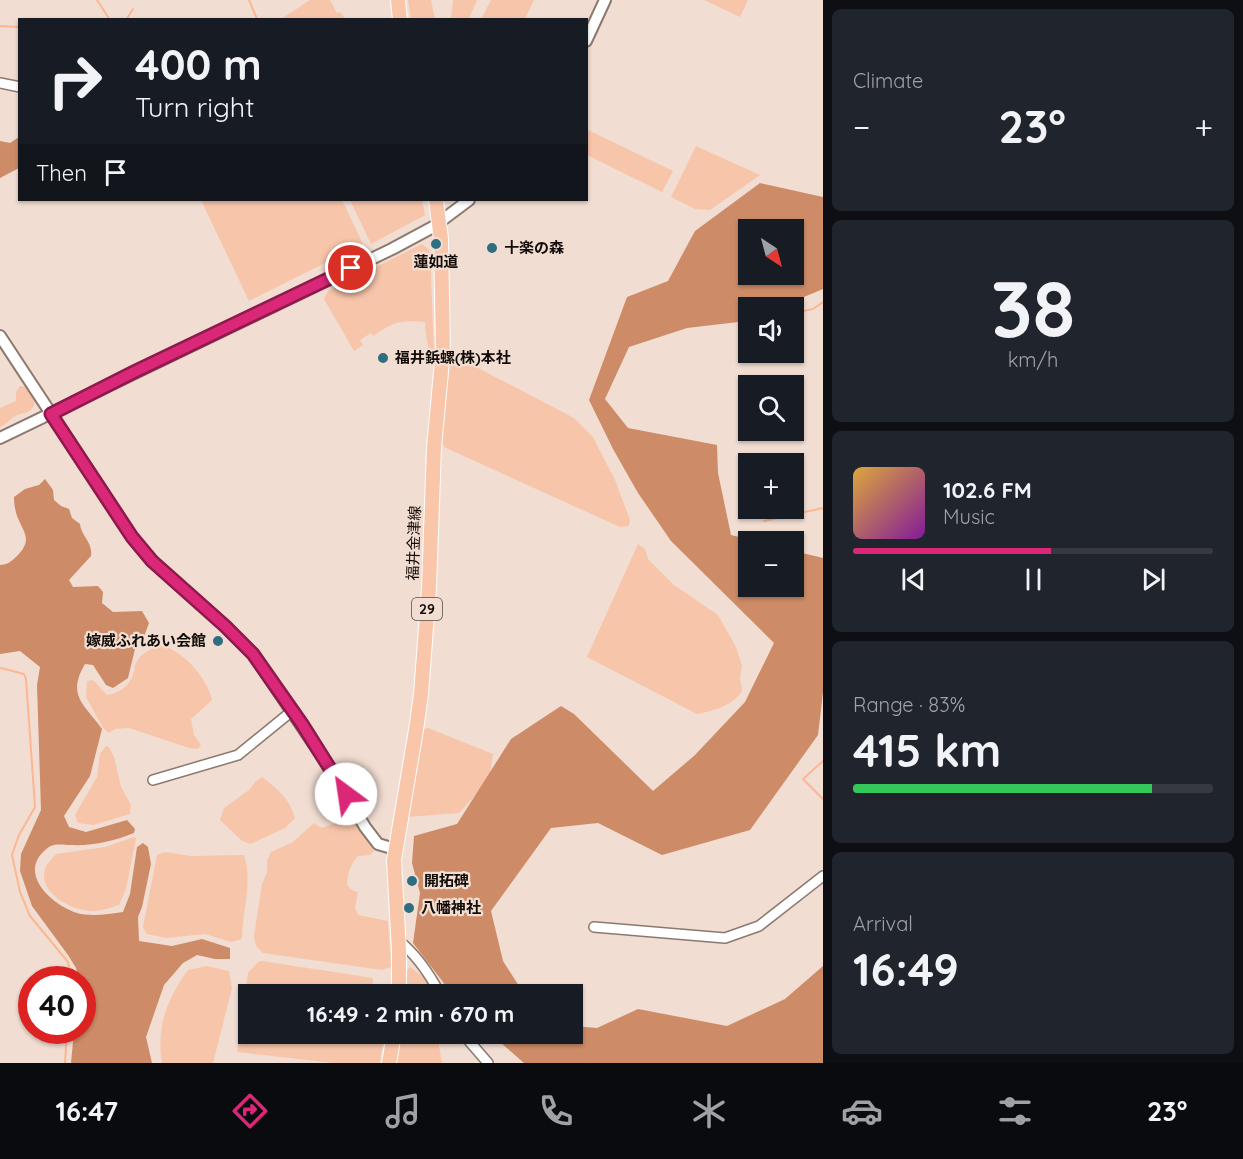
<!DOCTYPE html>
<html lang="en">
<head>
<meta charset="utf-8">
<style>
	:root { --surface:#171b24; --page:#20242c; --text:#f1f3f6; --muted:#9ea1a6; --line:#363941; --accent:#db2777 }
	body { margin:0; font-family:Quicksand,"Noto Sans JP",sans-serif; background:var(--page); color:var(--text); height:100vh; display:flex; flex-direction:column; font-size:22px; white-space:nowrap }
	* { box-sizing:border-box; margin:0 }
	p { font-size:20px; color:var(--muted) }
	.icon { flex:none; width:33px; height:33px; fill:none; stroke:currentColor; stroke-width:2; stroke-linecap:round; stroke-linejoin:round }
	.map { position:relative; flex:1; overflow:hidden }
	.side { display:flex; flex-direction:column; gap:9px; padding:9px; background:#0d0f14; width:420px }
	.side>* { flex:none }
	.guide { position:absolute; left:18px; top:18px; width:570px; height:183px; border-radius:0px; box-shadow:0 2px 4px #0004; background:#171b24; color:var(--text); overflow:hidden }
	.needle { width:39px; rotate:144deg }
	.tools { position:absolute; left:738px; top:219px; display:grid; gap:12px }
	.tools a { display:grid; place-items:center; width:66px; height:66px; border-radius:0px; background:var(--surface); box-shadow:0 2px 4px #0004; font-size:30px }
	.speed { position:absolute; left:18px; top:966px; display:flex; gap:12px; font-size:30px; font-weight:700; text-align:center }
	.speed>* { display:grid; place-content:center; width:78px; height:78px; border-radius:50%; background:var(--surface); box-shadow:0 2px 4px #0004; line-height:1 }
	.speed .limit { border:9px solid #d22; background:#fff; color:#111 }
	.pin { position:absolute; display:grid; place-items:center; width:51px; height:51px; color:#fff; margin:-26px; border:3px solid #fff; border-radius:50%; box-shadow:0 2px 6px #0007 }
	.me { position:absolute; width:66px; margin:-33px; rotate:329deg; stroke-linejoin:round; filter:drop-shadow(0 0 4px #0008) }
	.turn { display:flex; align-items:center; gap:21px; height:126px; padding:0 18px; font-size:27px }
	.turn .icon { width:78px; height:78px; stroke-width:2.5 }
	.turn b { display:block; font-size:42px; line-height:51px }
	.then { display:flex; align-items:center; height:57px; padding:0 18px; background:#0003; gap:12px; font-size:22px }
	.big { font-size:45px; font-weight:700; line-height:1.1 }
	.side .widget { flex:1; display:flex; flex-direction:column; justify-content:center; gap:9px; min-width:0; padding:0 21px; border-radius:9px; background:var(--page) }
	.side .dial { align-items:center; gap:0 }
	.dial b { font-size:78px; line-height:1 }
	.song { display:flex; align-items:center; gap:18px }
	.cover { width:72px; height:72px; border-radius:9px; background:linear-gradient(135deg,hsl(40 70% 55%),hsl(290 70% 35%)) }
	.played { height:6px; border-radius:3px; background:linear-gradient(90deg,var(--accent) 55%,var(--line) 55%) }
	.keys { display:flex; justify-content:space-around; direction:ltr }
	.heat { display:flex; justify-content:space-between; align-items:center; font-size:33px; direction:ltr }
	.charge { height:9px; border-radius:4px; background:linear-gradient(90deg,#34c759 83%,var(--line) 0) }
	.trip { position:absolute; left:238px; top:984px; width:345px; height:60px; border-radius:0px; background:var(--surface); box-shadow:0 2px 4px #0004; font-weight:700; line-height:60px; text-align:center }
	.dock { display:flex; height:96px; justify-content:space-around; align-items:center; background:#090b0e; color:var(--muted) }
	.dock .icon { width:42px; height:42px }
	.dock .selected { color:var(--accent) }
	.dock b { font-size:27px; color:var(--text) }
	main { display:flex; flex:1; min-height:0 }
	.map>svg:first-child { display:block }
</style>
</head>
<body>
<main>
<div class="map">
<svg width="823" height="1063" viewBox="0 0 823 1063">
	<rect width="100%" height="100%" fill="#f2ddd2"/>
	<g fill="#f7c5aa">
		<polygon points="310,0 330,0 337,13 340,12 345,19 281,19"/>
		<polygon points="408,0 431,0 435,19 411,19"/>
		<polygon points="453,0 477,0 469,19 451,19"/>
		<polygon points="491,0 534,0 525,19 481,19"/>
		<polygon points="704,0 748,0 740,17"/>
		<polygon points="586,129 673,171 662,192 587,155"/>
		<polygon points="696,146 760,175 710,210 695,209 671,197"/>
		<polygon points="201,200 342,200 363,244 249,301"/>
		<polygon points="350,200 422,200 425,215 371,244"/>
		<path d="M422,244l8,7 4,103 -5,-1c-1,-11 -4,-19 -4,-31 -26,-2 -31,0 -52,14l-2,-3 -11,7 3,5 -9,6 -30,-52 4,-8z"/>
		<polygon points="457,357 574,418 593,437 615,480 630,520 629,526 620,527 446,448 442,444 447,366 452,359"/>
		<path d="M20,386h3l5,3 7,13c-4,14 -13,9 -23,16 -4,4 -7,7 -12,9v-19l16,-7v-9z"/>
		<path d="M638,544l7,5 3,10 26,26 44,30 18,32 6,19 -2,11 2,14c-10,15 -28,20 -45,23l-110,-57z"/>
		<path d="M163,645c23,10 43,31 49,55l-21,19 3,16 7,10 -3,4 -9,-1 -60,-20 -14,1 -6,4 -6,-5 -17,-31 1,-16 6,-1 14,15c13,-2 23,-9 27,-23 1,-3 0,-6 2,-9 5,-11 17,-15 27,-18z"/>
		<polygon points="428,728 493,754 489,780 459,813 408,817 423,729"/>
		<polygon points="106,746 109,747 114,757 121,787 131,805 130,814 93,825 78,823 75,815 97,777 100,754"/>
		<path d="M262,777c15,11 28,22 33,41l-10,10 -35,16 -9,-4 -21,-20 4,-12 25,-18 7,-9z"/>
		<path d="M351,817l23,34 -4,4 -12,1c-8,9 -10,16 -11,29l5,5 6,2 -3,16 3,7 30,6 3,46 -9,3 -119,-17 -7,-7 -2,-10 8,-52 5,-11v-12l4,-9 22,-10 21,-19 8,5z"/>
		<path d="M134,837l2,1 -10,51 -7,16c-9,3 -18,6 -28,6 -20,-1 -53,-18 -46,-42 1,-5 8,-11 11,-15l49,-7z"/>
		<path d="M165,852l26,4 53,-1c9,27 -2,57 -2,84l-11,3 -26,-8 -39,4 -19,-4 -4,-7 14,-72z"/>
		<polygon points="262,961 373,978 372,994 249,994 249,1034 384,1034 380,1063 334,1063 237,1052 248,973 258,962"/>
		<path d="M207,966l22,5 3,17 -19,75h-51c-6,-36 5,-64 26,-93z"/>
		<polygon points="410,967 425,978 435,994 404,994 406,972"/>
		<polygon points="399,1034 440,1034 438,1040 442,1063 394,1063"/>
	</g>
	<g fill="#ce8b67" fill-rule="evenodd">
		<polygon points="19,137 19,168 0,178 0,141 10,143"/>
		<path d="M760,183l63,14v92l-43,18 -32,1v13h-1l-60,7 -58,19 -24,52 23,29 89,17 1,28 13,62 25,6 -8,1v44h46v-35l29,7v134l-5,43 -68,95 -88,25 -64,-32 -47,5 -60,83 12,50 21,33h-74l-7,-12 -30,-39 7,-50 -8,-30 2,-27 43,-12 54,-85 50,-33 13,8 79,77 42,-36 50,-53 29,-59 -103,-102 -33,-48 -25,-44 -24,-49 38,-103 41,-16 27,-50zM748,230h46v44h-46z"/>
		<path d="M45,479l8,11 1,10 7,6 8,3 3,9 8,6c1,12 13,18 11,32l-22,24 4,7 25,-1 5,6 -1,11 11,9 29,-1 7,12 -6,16 -8,10 -7,29 -15,10 -7,-3 -13,-20 -8,-1c-19,32 0,41 17,65l-12,47 -26,40 5,11 17,5 41,-12 8,9 -1,4c-19,8 -42,13 -63,12 -7,0 -16,-2 -22,2 -34,24 1,57 28,66 14,4 32,1 46,-1l7,-18 7,-47 6,-4 5,4 3,17 -9,43 -4,10 1,24 33,5 30,-7 28,9v11h-15l-18,-4 -14,8 -19,22 -18,52 6,26h-81l3,-32 8,-1v-50l-3,-1 -3,-11 -8,-13 -36,-49 -12,-35 1,-17 20,-44 -4,-125 3,-18 -20,-16 -20,3v-89c7,0 12,-4 17,-9 16,-16 7,-23 0,-40 -2,-6 -3,-13 -3,-19l11,-8 14,-4z"/>
		<polygon points="823,966 823,1063 524,1063 491,1034 573,1034 573,1026 597,1028 638,1009 727,1026 785,999"/>
	</g>
	<g fill="none" stroke-linecap="round" stroke-linejoin="round">
		<g stroke="#fcb791" stroke-width="2">
			<polyline points="97,0 110,20"/>
			<polyline points="249,0 257,19"/>
			<polyline points="126,20 133,9"/>
			<polyline points="0,26 20,27"/>
			<polyline points="794,313 813,309 823,302"/>
			<polyline points="745,326 748,325"/>
			<polyline points="764,521 823,508"/>
			<polyline points="1,668 24,674 26,679 35,807 19,835 12,855 20,892 30,916 68,962 71,980"/>
			<polyline points="823,761 803,779 823,799"/>
			<polyline points="65,1063 67,1030"/>
		</g>
		<defs>
			<g id="minor">
				<polyline points="0,83 20,87"/>
				<polyline points="153,780 238,755 292,711"/>
				<polyline points="594,927 725,938 759,926 823,876"/>
				<path d="M398,940c19,15 31,33 42,54"/>
				<polyline points="463,1034 488,1063"/>
			</g>
			<g id="tertiary">
				<polyline points="586,41 605,0"/>
				<polyline points="0,336 132,537 152,561 225,626 253,654 336,777 365,827 378,844 395,849"/>
				<polyline points="0,438 392,249 433,227 469,200"/>
			</g>
			<g id="primary">
				<polyline points="398,0 400,20"/>
				<polyline points="399,994 399,951 394,860 416,730 421,694 429,588 434,448 443,350 441,239 436,200"/>
				<polyline points="389,1063 394,1034"/>
			</g>
		</defs>
		<use href="#minor" stroke="#8b786e" stroke-width="12"/>
		<use href="#tertiary" stroke="#8b786e" stroke-width="14"/>
		<use href="#primary" stroke="#fff" stroke-width="16"/>
		<use href="#minor" stroke="#fff" stroke-width="9"/>
		<use href="#tertiary" stroke="#fff" stroke-width="10"/>
		<use href="#primary" stroke="#f9c6aa" stroke-width="14"/>
	</g>
	<g fill="none" stroke-linecap="round" stroke-linejoin="round">
		<defs>
			<polyline id="route" points="346,794 302,724 253,654 225,626 152,561 132,537 51,414 134,372 351,268"/>
		</defs>
		<use href="#route" stroke="#8e194d" stroke-width="15"/>
		<use href="#route" stroke="#db2777" stroke-width="10"/>
	</g>
	<g fill="#2d6e81" stroke="#f2ddd2" stroke-width="2">
		<circle cx="436" cy="244" r="6"/>
		<circle cx="492" cy="248" r="6"/>
		<circle cx="383" cy="358" r="6"/>
		<circle cx="218" cy="641" r="6"/>
		<circle cx="412" cy="881" r="6"/>
		<circle cx="409" cy="908" r="6"/>
	</g>
	<g text-anchor="middle" stroke-width="4.5" stroke-linejoin="round" paint-order="stroke">
		<rect fill="#f2ddd2" stroke="#554b45" stroke-width="1.5" x="412" y="598" width="30" height="22" rx="4.5"/>
		<g font-size="14" font-weight="bold" fill="#120c08">
			<text x="427" y="614">29</text>
		</g>
		<g font-size="15" font-weight="bold" fill="#120c08" stroke="#f2ddd2" text-anchor="start">
			<text x="504" y="253">十楽の森</text>
			<text x="436" y="267" text-anchor="middle">蓮如道</text>
			<text x="395" y="363">福井鋲螺(株)本社</text>
			<text x="206" y="646" text-anchor="end">嫁威ふれあい会館</text>
			<text x="424" y="886">開拓碑</text>
			<text x="421" y="913">八幡神社</text>
		</g>
		<g font-size="15" fill="#120c08" stroke="#f2ddd2">
			<text transform="translate(414 543) rotate(-88)" y="5">福井金津線</text>
		</g>
	</g>
</svg>
<div class="tools">
<a><svg class="needle" viewBox="-14 -14 28 28"><path d="M0-13l5 13h-10z" fill="#e53935"/><path d="M0 13l5-13h-10z" fill="#9ea1a6"/></svg></a>
<a><svg class="icon" aria-label="sound" viewBox="0 0 24 24"><path d="M4 9h4l5-4v14l-5-4H4zM17 9q2 3 0 6"/></svg></a>
<a><svg class="icon" aria-label="search" viewBox="0 0 24 24"><circle cx="10" cy="10" r="6"/><path d="M15 15l6 6"/></svg></a>
<a>+</a>
<a>−</a>
</div>
<div class="speed"><div class="limit">40</div></div>
<div class="pin" style="left:351px;top:268px;background:#d93025"><svg class="icon" aria-label="arrive" viewBox="0 0 24 24"><path d="M6 21V4h12l-3 4 3 4H6"/></svg></div>
<svg class="me" style="left:346px;top:794px" viewBox="-20 -20 40 40"><circle r="19" fill="#fff"/><path d="M0-13L10 11 0 6-10 11z" fill="#db2777"/></svg>
<div class="trip">16:49 · 2 min · 670 m</div>
<div class="guide">
<div class="turn"><svg class="icon" aria-label="right" viewBox="0 0 24 24"><path d="M7 20v-9h11M14 6l5 5-5 5"/></svg><div><b>400 m</b>Turn right</div></div>
<div class="then">Then<svg class="icon" aria-label="arrive" viewBox="0 0 24 24"><path d="M6 21V4h12l-3 4 3 4H6"/></svg></div>
</div>
</div>
<section class="side">
<div class="widget"><p>Climate</p>
<div class="heat"><a>−</a><b class="big">23°</b><a>+</a></div>
</div>
<div class="widget dial"><b>38</b><p>km/h</p></div>
<div class="widget">
<div class="song"><i class="cover"></i><div><b>102.6 FM</b><p>Music</p></div></div>
<div class="played"></div>
<div class="keys"><svg class="icon" aria-label="previous" viewBox="0 0 24 24"><path d="M18 5L8 12l10 7zM5 5v14"/></svg><svg class="icon" aria-label="pause" viewBox="0 0 24 24"><path d="M8 5v14M16 5v14"/></svg><svg class="icon" aria-label="next" viewBox="0 0 24 24"><path d="M6 5l10 7-10 7zM19 5v14"/></svg></div>
</div>
<div class="widget"><p>Range · 83%</p><b class="big">415 km</b><div class="charge"></div></div>
<div class="widget"><p>Arrival</p><b class="big">16:49</b></div>
</section>
</main>
<nav class="dock">
<b>16:47</b>
<svg class="icon selected" aria-label="directions" viewBox="0 0 24 24"><path d="M12 3l9 9-9 9-9-9zM9 14v-3h6M13 9l2 2-2 2"/></svg>
<svg class="icon" aria-label="music" viewBox="0 0 24 24"><path d="M9 18V5l10-2v13"/><circle cx="6" cy="18" r="3"/><circle cx="16" cy="16" r="3"/></svg>
<svg class="icon" aria-label="phone" viewBox="0 0 24 24"><path d="M5 4h4l2 5-3 2q2 4 5 5l2-3 5 2v4C11 20 4 13 5 4z"/></svg>
<svg class="icon" aria-label="climate" viewBox="0 0 24 24"><path d="M12 3v18M4 7l16 10M4 17L20 7"/></svg>
<svg class="icon" aria-label="car" viewBox="0 0 24 24"><path d="M5 17H2v-5l4-1 3-4h7l3 4 3 1v5h-3M9 17h6M6 11h13"/><circle cx="7" cy="17" r="2"/><circle cx="17" cy="17" r="2"/></svg>
<svg class="icon" aria-label="filters" viewBox="0 0 24 24"><path d="M4 7h16M4 17h16"/><circle cx="9" cy="7" r="2"/><circle cx="15" cy="17" r="2"/></svg>
<b>23°</b>
</nav>
</body>
</html>
